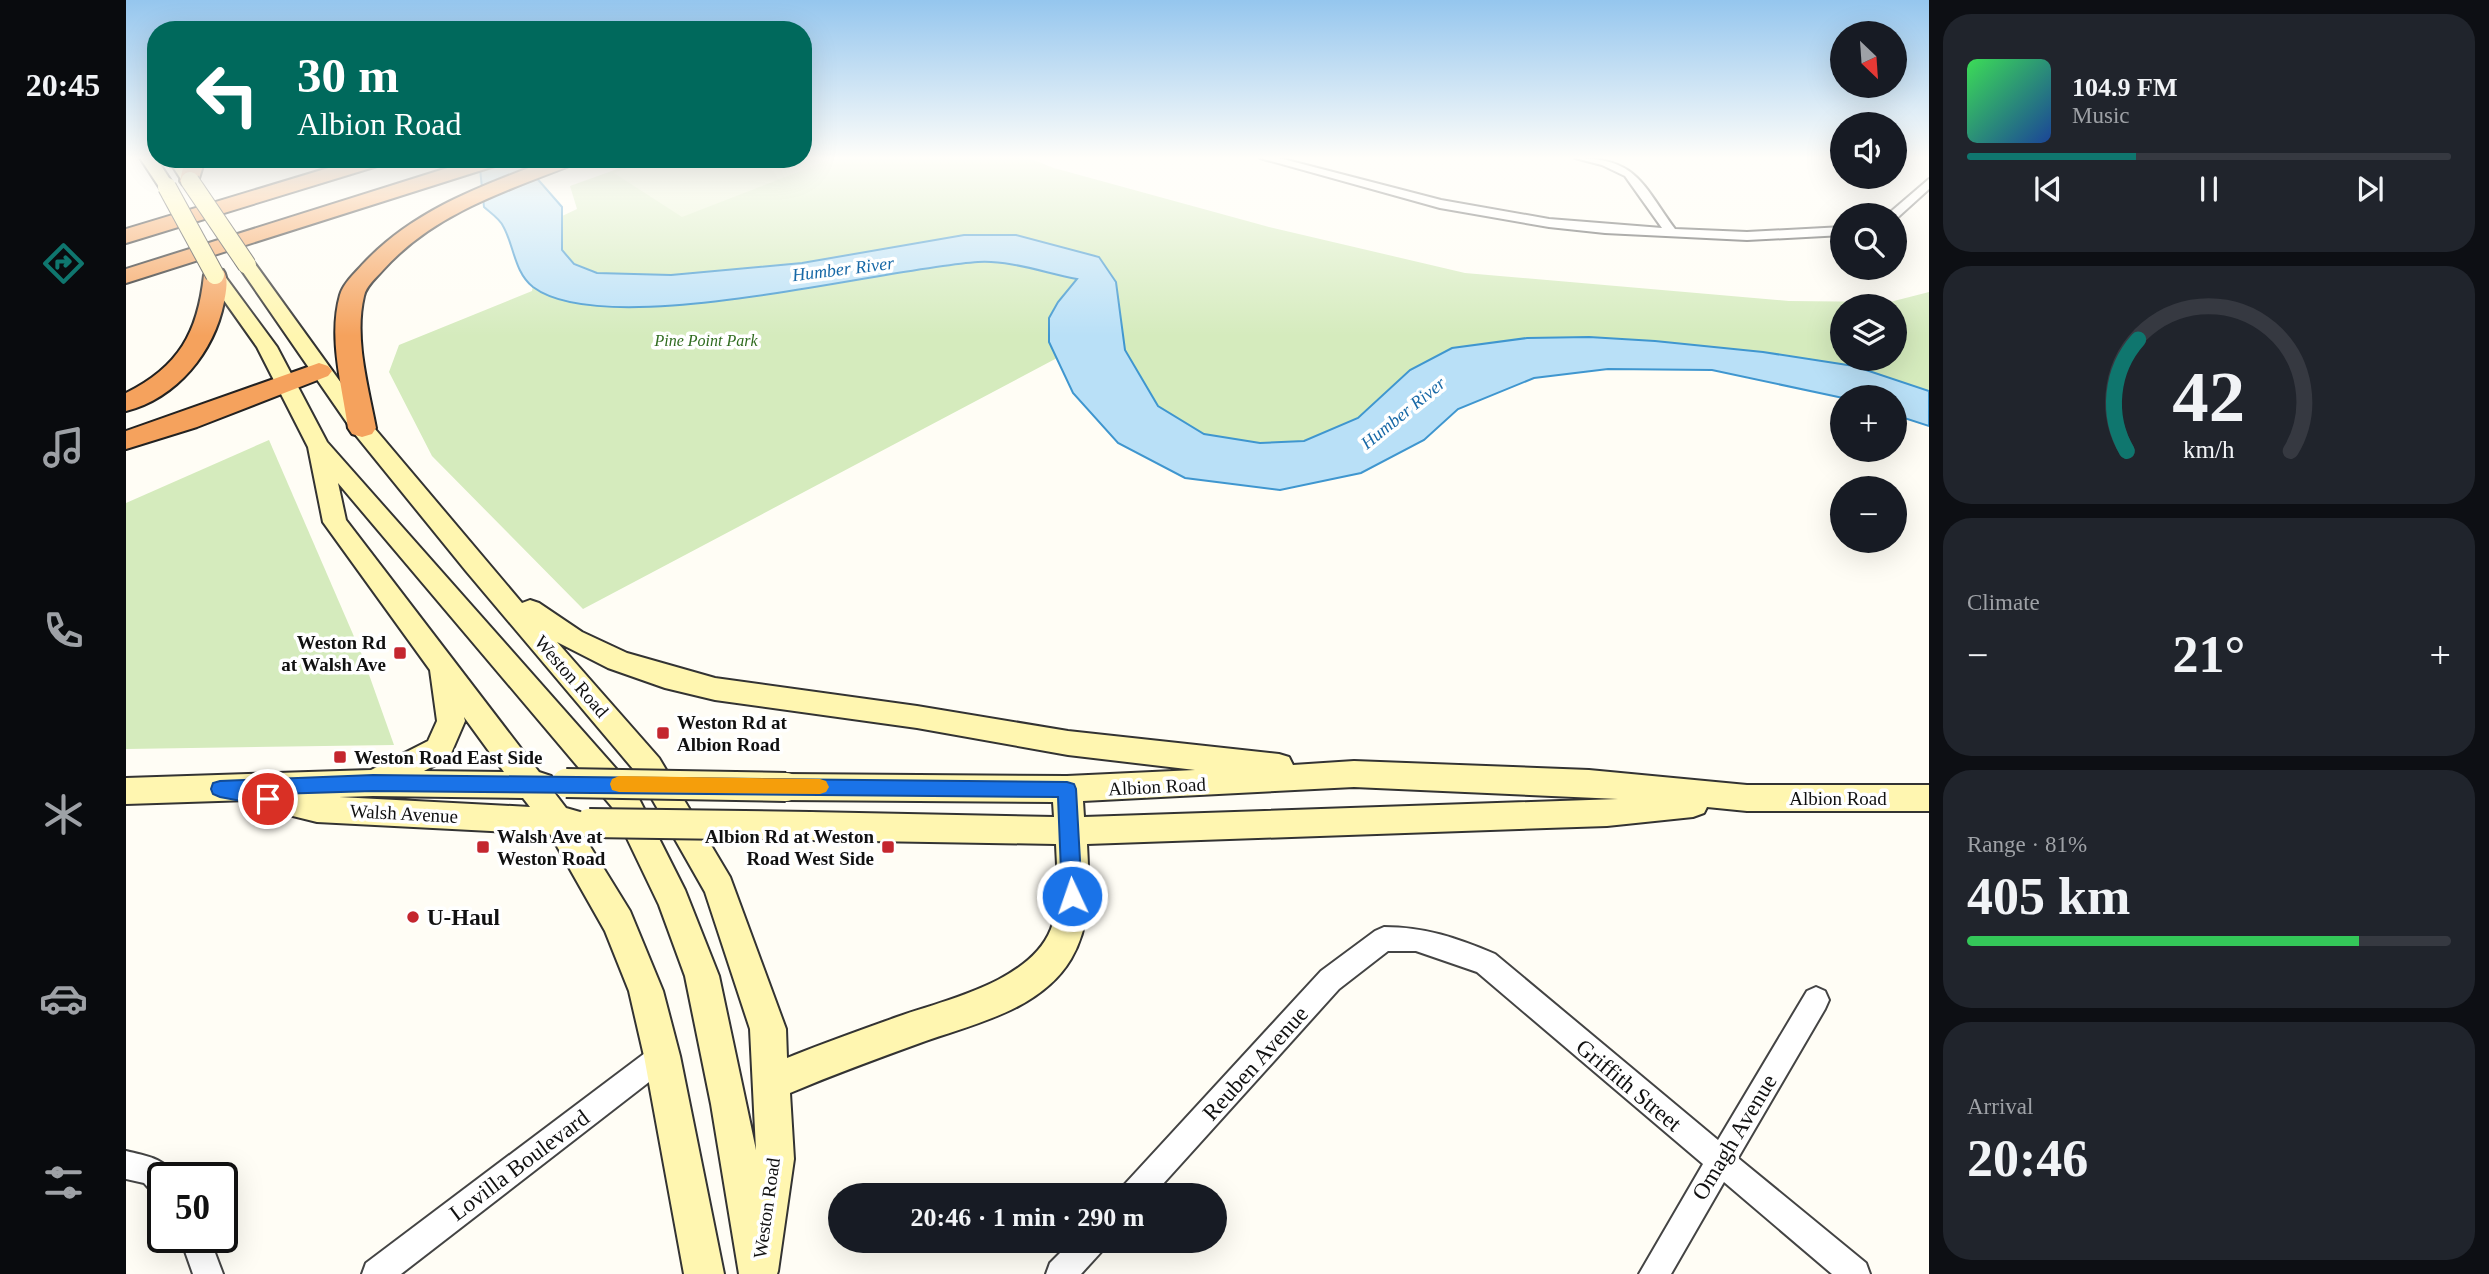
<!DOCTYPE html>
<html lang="en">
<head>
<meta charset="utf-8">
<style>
	:root { --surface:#171b24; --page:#20242c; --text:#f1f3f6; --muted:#9ea1a6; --line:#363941; --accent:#0f766e }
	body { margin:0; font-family:"Times New Roman",serif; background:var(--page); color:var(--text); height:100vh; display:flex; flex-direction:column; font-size:26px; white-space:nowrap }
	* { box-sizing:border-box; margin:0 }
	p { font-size:23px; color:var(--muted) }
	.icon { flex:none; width:38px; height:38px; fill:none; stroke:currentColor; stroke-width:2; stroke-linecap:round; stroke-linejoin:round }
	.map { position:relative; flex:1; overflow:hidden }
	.panel { display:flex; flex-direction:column; gap:14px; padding:14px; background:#0d0f14; width:560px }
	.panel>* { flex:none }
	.banner { position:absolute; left:21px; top:21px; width:665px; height:147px; border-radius:28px; box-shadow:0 7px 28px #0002; background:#00695c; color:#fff; overflow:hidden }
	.needle { width:46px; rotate:155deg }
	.controls { position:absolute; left:1704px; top:21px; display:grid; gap:14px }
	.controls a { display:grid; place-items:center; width:77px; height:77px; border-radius:50%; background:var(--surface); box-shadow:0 7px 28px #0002; font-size:35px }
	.speed { position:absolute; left:21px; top:1162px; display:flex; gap:14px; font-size:35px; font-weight:700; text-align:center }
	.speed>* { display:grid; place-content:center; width:91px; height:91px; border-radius:50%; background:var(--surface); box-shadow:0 7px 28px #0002; line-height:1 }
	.speed .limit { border:4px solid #111; border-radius:10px; background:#fff; color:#111 }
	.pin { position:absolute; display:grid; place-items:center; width:60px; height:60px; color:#fff; margin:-30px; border:4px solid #fff; border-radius:50%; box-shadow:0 2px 7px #0007 }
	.me { position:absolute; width:77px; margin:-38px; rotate:357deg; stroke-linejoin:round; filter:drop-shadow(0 0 5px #0008) }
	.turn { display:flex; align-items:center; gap:24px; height:147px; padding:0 35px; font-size:32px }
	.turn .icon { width:91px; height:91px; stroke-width:2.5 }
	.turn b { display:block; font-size:49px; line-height:60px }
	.big { font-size:52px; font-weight:800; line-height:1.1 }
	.panel .tile { flex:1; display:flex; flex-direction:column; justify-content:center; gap:10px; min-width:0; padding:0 24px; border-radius:28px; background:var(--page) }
	.panel .dial { align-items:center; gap:0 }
	.dial svg { height:182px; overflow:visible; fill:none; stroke:var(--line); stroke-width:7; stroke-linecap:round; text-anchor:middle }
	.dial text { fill:var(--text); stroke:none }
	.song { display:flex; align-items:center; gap:21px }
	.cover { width:84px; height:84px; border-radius:10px; background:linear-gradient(135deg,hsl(130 70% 55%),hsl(220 70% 35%)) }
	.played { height:7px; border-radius:4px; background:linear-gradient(90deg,var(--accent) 35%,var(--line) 35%) }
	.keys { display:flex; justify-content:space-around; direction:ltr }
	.heat { display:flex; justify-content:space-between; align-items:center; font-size:38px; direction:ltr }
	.charge { height:10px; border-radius:5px; background:linear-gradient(90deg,#34c759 81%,var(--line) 0) }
	.trip { position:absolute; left:702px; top:1183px; width:399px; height:70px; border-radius:35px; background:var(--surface); box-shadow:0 7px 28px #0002; font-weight:800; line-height:70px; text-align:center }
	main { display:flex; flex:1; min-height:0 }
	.dock { display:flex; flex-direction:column; width:126px; justify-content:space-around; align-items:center; background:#090b0e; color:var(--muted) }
	.dock .icon { width:49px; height:49px }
	.dock .active { color:var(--accent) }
	.dock b { font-size:32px; color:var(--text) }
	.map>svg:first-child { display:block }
</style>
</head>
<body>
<main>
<nav class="dock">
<b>20:45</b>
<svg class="icon active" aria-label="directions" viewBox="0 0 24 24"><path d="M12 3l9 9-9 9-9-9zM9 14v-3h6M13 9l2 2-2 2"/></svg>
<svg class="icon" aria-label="music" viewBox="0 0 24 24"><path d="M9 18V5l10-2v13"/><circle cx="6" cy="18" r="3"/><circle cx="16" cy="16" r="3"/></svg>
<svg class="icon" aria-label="phone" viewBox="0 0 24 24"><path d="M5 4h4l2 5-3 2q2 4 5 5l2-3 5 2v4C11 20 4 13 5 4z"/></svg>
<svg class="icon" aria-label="climate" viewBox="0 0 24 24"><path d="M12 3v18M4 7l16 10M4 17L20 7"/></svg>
<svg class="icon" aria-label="car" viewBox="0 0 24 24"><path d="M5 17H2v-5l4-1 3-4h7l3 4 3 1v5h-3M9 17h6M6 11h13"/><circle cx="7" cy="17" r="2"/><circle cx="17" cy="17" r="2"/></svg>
<svg class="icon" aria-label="filters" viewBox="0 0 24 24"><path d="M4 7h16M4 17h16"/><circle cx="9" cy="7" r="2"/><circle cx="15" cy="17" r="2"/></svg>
</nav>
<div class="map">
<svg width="1803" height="1274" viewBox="0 0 1803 1274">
	<rect width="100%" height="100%" fill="#fffdf5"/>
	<g fill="#d5ebbd" fill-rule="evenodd">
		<path d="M902,158l26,10 215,59 196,46 324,28 101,1 39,-10v99l-75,-25 -90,-14 -109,-11 -245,29 -52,48 -55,23 -43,2 -56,-9 -46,-28 -33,-56 -4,-23 -64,31 -474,251 -151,-153 -43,-84 10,-27 133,-54 11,-66 34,-16 -7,-23 75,-27zM1717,306h52v53h-52z"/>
		<polygon points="143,440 236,655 268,745 0,749 0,503"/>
	</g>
	<polygon fill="#e6f2cf" points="677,158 708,158 556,217 488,173 525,159"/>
	<path fill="#b9e0f7" stroke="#3f96cf" stroke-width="2" d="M353,159h47l1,8 35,40v43l12,14 23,9 74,2 131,-12 162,-28h52l83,22 17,25 9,68 33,56 46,28 56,9 44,-2 54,-23 52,-48 42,-22 75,-10 62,-1 66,4 108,11 91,14 75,25v35l-34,-11v-18l-52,1 -131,-28 -104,-1 -74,9 -76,31 -34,31 -63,33 -81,17 -95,-12 -67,-35 -45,-50 -24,-51v-24l9,-16 19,-23c-32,-6 -67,-19 -99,-17 -95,6 -372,80 -445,25 -19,-15 -19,-42 -30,-61 -3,-7 -12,-13 -19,-19z"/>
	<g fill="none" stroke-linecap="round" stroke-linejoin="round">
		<defs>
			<g id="minor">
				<path d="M1134,158h19l162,42 108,19 113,9 -37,-52 -23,-11 -27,-7c62,0 67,26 100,71l72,3 96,-5v8l-96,5 -142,-7 -56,-6 -109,-19z"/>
				<polygon points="1803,179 1803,189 1771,218 1761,215"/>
				<path d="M1258,927c41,0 73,11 111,27l223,186 89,-149 9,-4 9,4 4,9 -4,9 -87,149 128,105 4,11h-38l-108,-92 -53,92h-32l64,-110 -226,-192 -61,-21h-28l-49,38 -186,206h-33l4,-10 197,-214 54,-40z"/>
				<polygon points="536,1043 545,1047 549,1056 545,1065 275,1274 236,1274 240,1263 527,1047"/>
				<path d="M0,1151c20,5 40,7 49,27h-12v19l-10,-4 -9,-10 -18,-4z"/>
				<polygon points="54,1237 83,1237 97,1274 67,1274"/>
				<polygon points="946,1241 981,1241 976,1251 955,1274 920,1274 924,1263"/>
			</g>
			<g id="secondary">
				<polygon points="14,158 30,158 49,187 47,190 35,190"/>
				<polygon points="42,159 58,159 72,181 70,184 58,184"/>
				<path d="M121,260l6,1 117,162 152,180 8,-3 9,3 43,29 45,21 88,25 202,28 151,25 211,23 10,3 4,8 61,-4 235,9 158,15h182v26h-182l-40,-4 -3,6 -11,4 -86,9 -520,18c2,40 5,79 -16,115 -31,52 -99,65 -151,84 -44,16 -88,32 -130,50l4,66 -16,112 -1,3h-38l-28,-170 -26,-128 -26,-71 -47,-98 -274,-324 8,37 193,252 12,4 5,9 -3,6 13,17 14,4 4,10 -4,8 50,81 33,80 17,65 44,218h-40l-40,-218 -15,-65 -24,-60 -55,-97 -233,-12 -65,-16 -3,-6 -123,4v-26l245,-8 57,-29 9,-20 -7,-51 -107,-148 -15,-75 -51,-100 -51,-72 9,-5 6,1 56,76 50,95 307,347 51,101 34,86 37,174 -6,-121 -45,-137 -66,-116 -173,-205 -112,-138 -116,-168zM431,642l51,26 57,20 50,12 202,28 151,27 127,15 -128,6 -281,-2 -10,4 -5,9 5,9 10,4 267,2 1,15 -244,-5 -11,4 -4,10 4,10 11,4 246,4c1,27 5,60 -5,85 -21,53 -106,71 -154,88 -36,13 -73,26 -110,41l-1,-29 -56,-152 -71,-119zM338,717l40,55 -80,-1 25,-13 16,-37zM1228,787l264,12 -534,18 -1,-16zM247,796l150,2 7,9 -191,-10z"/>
			</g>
			<g id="motorway">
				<polygon points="59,159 79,159 71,185 57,185 54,181"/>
				<polygon points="232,159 264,159 261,163 0,243 0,229"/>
				<polygon points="350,159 381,159 378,163 0,283 0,269"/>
				<path d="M426,159h28l-3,4c-69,27 -143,50 -194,107 -7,8 -17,16 -19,26 -10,42 4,90 12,132l-4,6 -10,3 -10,-3 -4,-6c-6,-42 -20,-91 -8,-133 3,-11 14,-21 22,-30 52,-56 120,-79 190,-106z"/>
				<path d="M89,268l8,2c6,8 3,22 1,32 -10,50 -47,96 -98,109v-18c53,-26 72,-61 78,-118l3,-5z"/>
				<polygon points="193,363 202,366 206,371 202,376 71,427 0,449 0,431"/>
			</g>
		</defs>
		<use href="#minor" stroke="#444" stroke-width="4"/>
		<use href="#secondary" stroke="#333" stroke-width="4"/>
		<use href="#motorway" stroke="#222" stroke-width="4"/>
		<use href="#minor" fill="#fff" fill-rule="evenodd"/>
		<use href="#secondary" fill="#fff6b0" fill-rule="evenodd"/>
		<use href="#motorway" fill="#f5a25d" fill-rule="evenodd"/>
		<defs>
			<g id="secondary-bridge-far1">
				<polyline points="64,181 121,265"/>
				<polyline points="41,187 89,275"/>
			</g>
			<g id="secondary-bridge">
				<polyline points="440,783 660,787"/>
				<polyline points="463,823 684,826"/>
			</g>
		</defs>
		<use href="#secondary-bridge-far1" stroke="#333" stroke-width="20" stroke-linecap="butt"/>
		<use href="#secondary-bridge" stroke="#333" stroke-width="32" stroke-linecap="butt"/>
		<use href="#secondary-bridge-far1" stroke="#fff6b0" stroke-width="18"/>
		<use href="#secondary-bridge" stroke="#fff6b0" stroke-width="28"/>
	</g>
	<linearGradient id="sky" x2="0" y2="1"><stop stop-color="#95c6ee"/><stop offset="0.47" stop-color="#fffefa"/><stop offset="1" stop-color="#fffefa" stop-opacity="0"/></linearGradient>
	<rect width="1803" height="336" fill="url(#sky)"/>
	<polygon fill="#1a73e8" stroke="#114b97" stroke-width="2" points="247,775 941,782 948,784 950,789 956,896 953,903 946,905 939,903 936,896 932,797 247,791 150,794 152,799 149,804 142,806 94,797 87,794 85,789 87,783 94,781"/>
	<polygon fill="#f59e0b" points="493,776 694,779 700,781 703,787 700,792 694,794 493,792 486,790 484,784 486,779"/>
	<g fill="#c4262e" stroke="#fff" stroke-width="2.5">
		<rect x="267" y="646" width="14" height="14" rx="3.5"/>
		<rect x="530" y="726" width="14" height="14" rx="3.5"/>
		<rect x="207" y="750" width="14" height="14" rx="3.5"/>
		<rect x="350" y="840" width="14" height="14" rx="3.5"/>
		<rect x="755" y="840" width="14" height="14" rx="3.5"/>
		<circle cx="287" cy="917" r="7"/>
	</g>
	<g text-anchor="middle" stroke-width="7" stroke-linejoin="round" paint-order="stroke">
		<g font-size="16" font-style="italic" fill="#2f6b1f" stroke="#fff">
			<text x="580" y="346">Pine Point Park</text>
		</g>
		<g font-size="18" font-style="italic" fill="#1768a6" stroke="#fff">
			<text transform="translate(717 269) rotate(-7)" y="6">Humber River</text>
			<text transform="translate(1277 413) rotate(-39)" y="6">Humber River</text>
		</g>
		<g font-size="19" font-weight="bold" fill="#111" stroke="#fff" text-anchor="start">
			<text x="260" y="649" text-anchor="end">Weston Rd<tspan x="260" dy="22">at Walsh Ave</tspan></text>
			<text x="551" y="729">Weston Rd at<tspan x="551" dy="22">Albion Road</tspan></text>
			<text x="228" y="764">Weston Road East Side</text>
			<text x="371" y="843">Walsh Ave at<tspan x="371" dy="22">Weston Road</tspan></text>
			<text x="748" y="843" text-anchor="end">Albion Rd at Weston<tspan x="748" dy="22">Road West Side</tspan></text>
		</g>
		<g font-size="19" fill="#111" stroke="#fff">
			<text transform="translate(446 676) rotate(49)" y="7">Weston Road</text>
			<text transform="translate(1031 786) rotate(-3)" y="7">Albion Road</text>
			<text x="1712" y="805">Albion Road</text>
			<text transform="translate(278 813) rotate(3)" y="7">Walsh Avenue</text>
			<text transform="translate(640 1208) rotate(-82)" y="7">Weston Road</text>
		</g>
		<g font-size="23" font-weight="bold" fill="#111" stroke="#fff" text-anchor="start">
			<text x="301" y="925">U-Haul</text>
		</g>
		<g font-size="23" fill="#111" stroke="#fff">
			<text transform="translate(1129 1063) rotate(-48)" y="8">Reuben Avenue</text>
			<text transform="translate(1503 1085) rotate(40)" y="8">Griffith Street</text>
			<text transform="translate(1608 1137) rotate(-59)" y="8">Omagh Avenue</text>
			<text transform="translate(393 1165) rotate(-37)" y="8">Lovilla Boulevard</text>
		</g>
	</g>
</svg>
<div class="controls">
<a><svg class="needle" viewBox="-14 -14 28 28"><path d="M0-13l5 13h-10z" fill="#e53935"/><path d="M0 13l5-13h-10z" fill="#9ea1a6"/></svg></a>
<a><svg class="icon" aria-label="sound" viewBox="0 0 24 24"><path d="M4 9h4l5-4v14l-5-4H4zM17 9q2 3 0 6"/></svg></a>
<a><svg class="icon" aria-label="search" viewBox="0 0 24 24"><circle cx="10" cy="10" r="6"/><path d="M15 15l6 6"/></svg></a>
<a><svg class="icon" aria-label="layers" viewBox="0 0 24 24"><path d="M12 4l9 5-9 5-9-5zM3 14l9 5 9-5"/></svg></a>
<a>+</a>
<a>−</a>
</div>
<div class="speed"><div class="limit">50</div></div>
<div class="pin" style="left:142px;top:799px;background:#d93025"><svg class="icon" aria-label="arrive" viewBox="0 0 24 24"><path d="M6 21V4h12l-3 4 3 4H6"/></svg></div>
<svg class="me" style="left:946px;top:896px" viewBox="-20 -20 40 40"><circle r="17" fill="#1a73e8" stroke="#fff" stroke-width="3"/><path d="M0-11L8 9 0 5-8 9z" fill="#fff"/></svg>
<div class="trip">20:46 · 1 min · 290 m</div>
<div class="banner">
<div class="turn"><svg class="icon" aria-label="left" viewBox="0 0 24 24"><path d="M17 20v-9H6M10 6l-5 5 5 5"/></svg><div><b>30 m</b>Albion Road</div></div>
</div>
</div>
<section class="panel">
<div class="tile">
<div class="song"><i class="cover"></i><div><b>104.9 FM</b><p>Music</p></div></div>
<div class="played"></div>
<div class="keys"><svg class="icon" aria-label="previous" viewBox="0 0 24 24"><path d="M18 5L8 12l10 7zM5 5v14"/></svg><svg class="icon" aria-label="pause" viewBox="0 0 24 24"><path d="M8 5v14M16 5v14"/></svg><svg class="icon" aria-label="next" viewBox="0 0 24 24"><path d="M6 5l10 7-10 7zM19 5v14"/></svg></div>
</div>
<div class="tile dial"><svg viewBox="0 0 100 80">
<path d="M14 69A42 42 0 1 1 86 69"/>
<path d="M14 69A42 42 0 0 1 19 20" stroke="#0f766e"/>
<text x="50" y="56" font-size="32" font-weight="700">42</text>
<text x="50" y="72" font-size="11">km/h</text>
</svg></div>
<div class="tile"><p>Climate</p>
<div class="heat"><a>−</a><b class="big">21°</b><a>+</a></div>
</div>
<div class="tile"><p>Range · 81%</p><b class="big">405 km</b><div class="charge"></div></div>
<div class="tile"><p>Arrival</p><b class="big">20:46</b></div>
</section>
</main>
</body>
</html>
